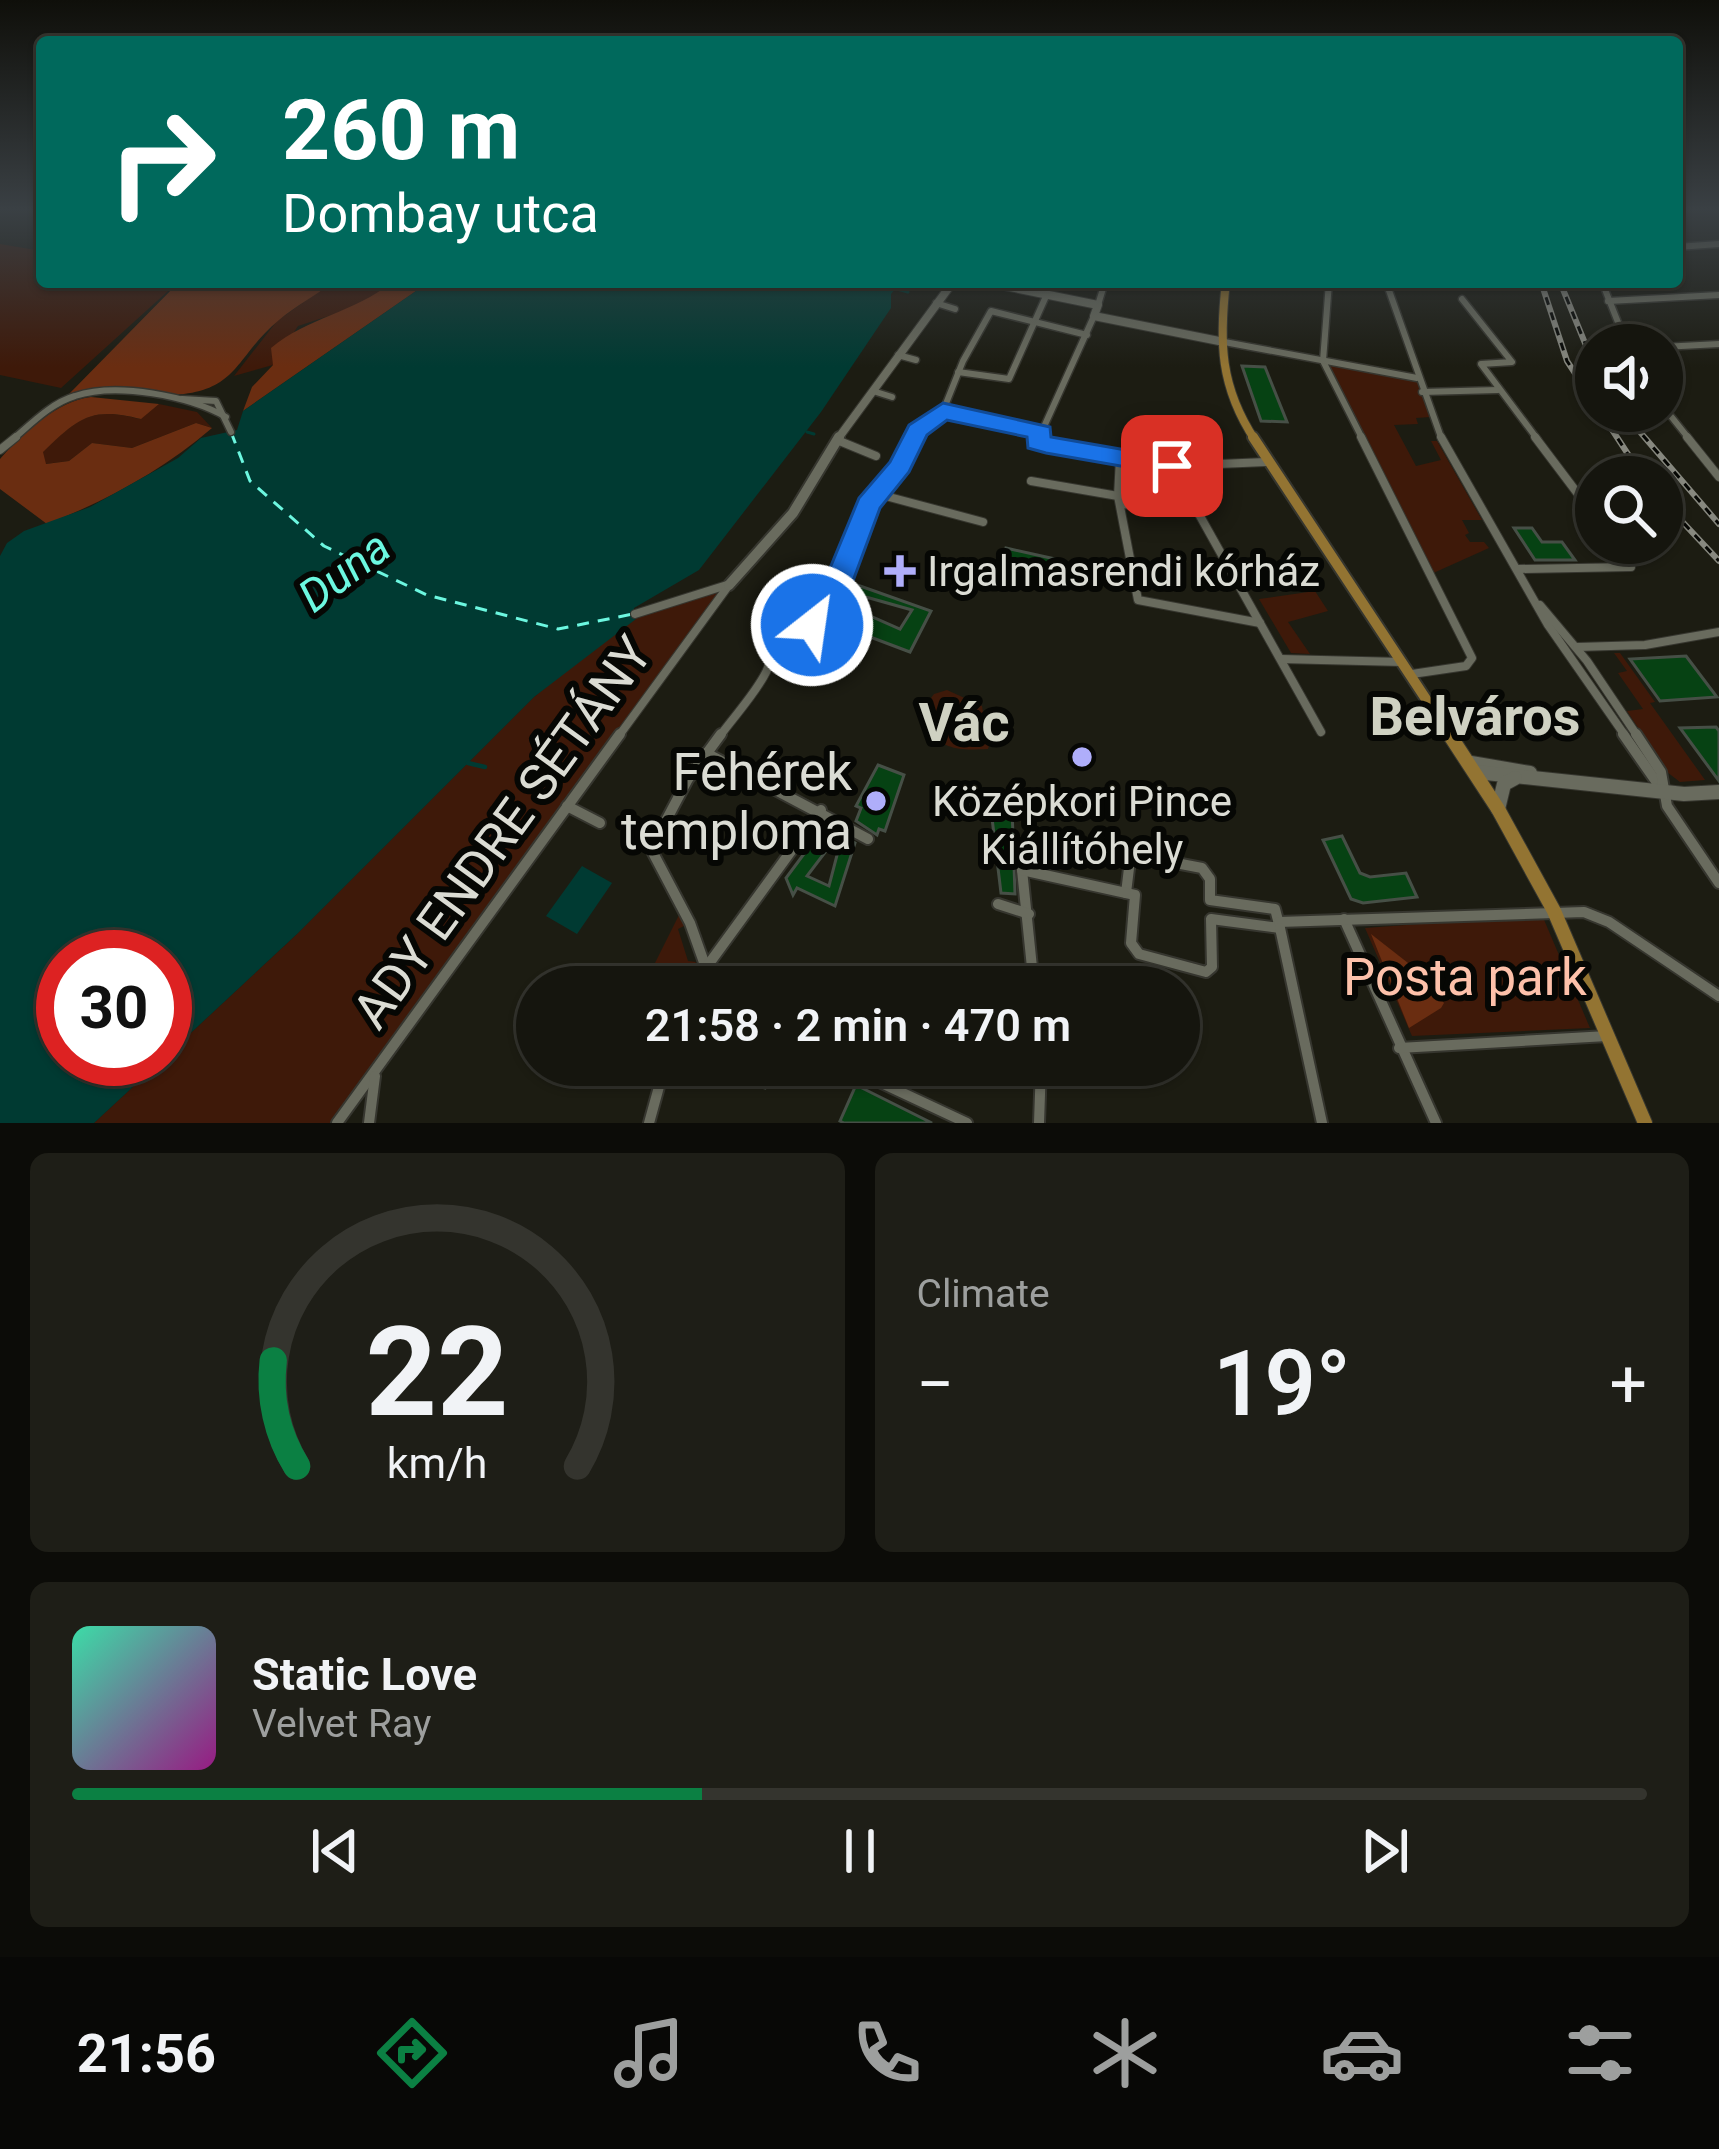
<!DOCTYPE html>
<html lang="en">
<head>
<meta charset="utf-8">
<style>
	:root { --surface:#15150e; --page:#1e1e17; --text:#f1f3f6; --muted:#9d9f9e; --line:#34342e; --accent:#0b8043 }
	body { margin:0; font-family:Roboto,sans-serif; background:var(--page); color:var(--text); height:100vh; display:flex; flex-direction:column; font-size:45px; white-space:nowrap }
	* { box-sizing:border-box; margin:0 }
	p { font-size:39px; color:var(--muted) }
	.icon { flex:none; width:66px; height:66px; fill:none; stroke:currentColor; stroke-width:2; stroke-linecap:round; stroke-linejoin:round }
	.map { position:relative; height:1123px; overflow:hidden }
	.sheet { display:flex; flex-direction:column; gap:30px; padding:30px; background:#0c0c08; flex:1 }
	.sheet>* { flex:none }
	.hud { position:absolute; left:36px; top:36px; width:1647px; height:252px; border-radius:12px; box-shadow:0 3px 9px #0004,0 0 0 3px var(--line); background:#00695c; color:#fff; overflow:hidden }
	.controls { position:absolute; left:1575px; top:324px; display:grid; gap:24px }
	.controls a { display:grid; place-items:center; width:108px; height:108px; border-radius:50%; background:var(--surface); box-shadow:0 3px 9px #0004,0 0 0 3px var(--line); font-size:60px }
	.speed { position:absolute; left:36px; top:930px; display:flex; gap:24px; font-size:60px; font-weight:700; text-align:center }
	.speed>* { display:grid; place-content:center; width:156px; height:156px; border-radius:50%; background:var(--surface); box-shadow:0 3px 9px #0004,0 0 0 3px var(--line); line-height:1 }
	.speed .limit { border:18px solid #d22; background:#fff; color:#111 }
	.pin { position:absolute; display:grid; place-items:center; width:102px; height:102px; color:#fff; margin:-51px; border-radius:24px; box-shadow:0 6px 18px #0006 }
	.me { position:absolute; width:132px; margin:-66px; rotate:30deg; stroke-linejoin:round; filter:drop-shadow(0 0 9px #0008) }
	.turn { display:flex; align-items:center; gap:42px; height:252px; padding:0 48px; font-size:54px }
	.turn .icon { width:156px; height:156px; stroke-width:2.5 }
	.turn b { display:block; font-size:84px; line-height:102px }
	.big { font-size:90px; font-weight:600; line-height:1.1 }
	.sheet .widget { flex:1; display:flex; flex-direction:column; justify-content:center; gap:18px; min-width:0; padding:0 42px; border-radius:18px; background:var(--page) }
	.sheet .dial { align-items:center; gap:0 }
	.dial svg { height:312px; overflow:visible; fill:none; stroke:var(--line); stroke-width:7; stroke-linecap:round; text-anchor:middle }
	.dial text { fill:var(--text); stroke:none }
	.song { display:flex; align-items:center; gap:36px }
	.cover { width:144px; height:144px; border-radius:18px; background:linear-gradient(135deg,hsl(160 70% 55%),hsl(310 70% 35%)) }
	.played { height:12px; border-radius:6px; background:linear-gradient(90deg,var(--accent) 40%,var(--line) 40%) }
	.keys { display:flex; justify-content:space-around; direction:ltr }
	.heat { display:flex; justify-content:space-between; align-items:center; font-size:66px; direction:ltr }
	.sheet .tiles { flex:1; display:grid; gap:30px; grid-template-columns:1fr 1fr }
	.widget:last-child { grid-column:span 2 }
	.trip { position:absolute; left:516px; top:966px; width:684px; height:120px; border-radius:60px; background:var(--surface); box-shadow:0 3px 9px #0004,0 0 0 3px var(--line); font-weight:600; line-height:120px; text-align:center }
	.tabs { display:flex; height:192px; justify-content:space-around; align-items:center; background:#080806; color:var(--muted) }
	.tabs .icon { width:84px; height:84px }
	.tabs .selected { color:var(--accent) }
	.tabs b { font-size:54px; color:var(--text) }
	.map>svg:first-child { display:block }
</style>
</head>
<body>
<div class="map">
<svg width="1719" height="1123" viewBox="0 0 1719 1123">
	<rect width="100%" height="100%" fill="#1c1c12"/>
	<g fill="#3e1909">
		<polygon points="0,244 42,251 42,282 178,282 61,388 0,375"/>
		<polygon points="332,282 392,282 365,304 298,326 273,365 234,376 277,321"/>
		<polygon points="1324,364 1418,381 1431,417 1416,418 1418,424 1394,425 1416,466 1441,460 1431,441 1437,441 1482,520 1462,520 1469,533 1465,535 1470,542 1484,542 1489,548 1429,575"/>
		<path d="M159,404l38,8 15,16 -16,-5 -64,25 -40,-5 -23,18 -24,3 -3,-12c36,-34 49,-46 98,-33z"/>
		<polygon points="729,585 337,1123 94,1123 297,934 534,697 635,614"/>
		<polygon points="1315,591 1328,611 1288,622 1310,654 1291,653 1259,599"/>
		<polygon points="1614,653 1620,653 1655,702 1650,703 1705,780 1680,782 1667,772 1627,711 1643,709 1618,673 1627,671"/>
		<path d="M947,690l35,16 2,12 12,5 -8,26c-29,1 -40,2 -64,-19l-2,-20 12,-16z"/>
		<polygon points="681,911 690,923 678,929 688,961 696,962 680,987 643,987"/>
		<polygon points="1542,915 1590,1028 1412,1036 1365,928"/>
	</g>
	<g fill="#6a2d11">
		<path d="M179,282h153c-16,14 -37,24 -53,38 -44,36 -40,73 -109,75 -36,1 -66,-8 -102,0z"/>
		<path d="M392,282h37l-186,129 9,-24 21,-22 -2,-17c37,-31 83,-35 121,-66z"/>
		<path d="M91,397l68,7 -18,15c-50,-13 -63,-1 -98,33l3,12 23,-3 23,-18 40,5 64,-25 16,5c-49,42 -104,72 -165,96l-47,-35v-30c22,-25 57,-58 91,-62z"/>
		<polygon points="1371,934 1417,970 1444,1003 1441,1008 1409,1028"/>
	</g>
	<g fill="#003a32">
		<polygon points="429,282 901,282 891,294 891,308 821,412 699,570 634,608 636,619 534,697 297,934 165,1057 165,957 63,957 63,1059 163,1059 94,1123 0,1123 0,556 7,543 24,531 90,507 178,458 201,438 237,430 243,411"/>
		<polygon points="582,866 612,883 577,934 546,916"/>
	</g>
	<g fill="none" stroke-linecap="round" stroke-linejoin="round">
		<g stroke="#003a32" stroke-width="3">
			<polyline points="897,289 908,292"/>
			<polyline points="807,432 814,434"/>
		</g>
		<polyline stroke="#003a32" stroke-width="4.5" points="468,763 485,767"/>
		<polyline stroke="#6cf7e0" stroke-width="3" stroke-dasharray="12 9" stroke-linecap="butt" points="231,432 250,481 324,546 427,595 558,629 633,614"/>
	</g>
	<g fill="#064213" stroke="#464f46" stroke-width="3">
		<polygon points="1242,366 1265,367 1287,422 1261,421"/>
		<polygon points="1514,528 1532,528 1542,542 1562,542 1575,560 1535,560"/>
		<polygon points="1006,548 1055,559 1051,579 1066,582 1064,589 1001,577"/>
		<polygon points="846,581 931,611 910,652 825,620 836,601 900,629 912,610 841,590"/>
		<polygon points="1686,656 1717,697 1660,701 1630,659"/>
		<polygon points="1716,727 1719,731 1719,781 1680,728"/>
		<polygon points="878,765 904,775 885,831 879,829 877,835 856,821 861,808 856,806"/>
		<polygon points="975,799 1012,808 1015,894 1001,893 992,818 973,812"/>
		<polygon points="824,827 839,834 807,876 829,886 842,836 855,843 835,906 797,888 793,895 786,878"/>
		<polygon points="1342,836 1360,873 1370,877 1406,873 1417,897 1363,903 1351,899 1323,840"/>
		<polygon points="689,1065 772,1065 765,1088"/>
		<polygon points="856,1085 932,1123 844,1123 840,1121"/>
	</g>
	<g fill="none" stroke-linecap="round" stroke-linejoin="round">
		<defs>
			<g id="street-far2">
				<polyline points="1677,247 1719,244"/>
				<polyline points="1329,282 1323,361 1363,440"/>
				<polyline points="1386,282 1442,440"/>
				<polyline points="1602,282 1627,345"/>
				<polyline points="1387,285 1523,282"/>
				<polyline points="1462,299 1512,362 1481,364 1538,440"/>
				<polyline points="1608,301 1719,295"/>
				<polyline points="936,303 955,309"/>
				<polyline points="1098,305 1105,282"/>
				<polyline points="1219,341 1417,378"/>
				<polyline points="1662,347 1719,344"/>
				<polyline points="898,355 916,360"/>
				<polyline points="958,372 1009,379 1047,294"/>
				<polyline points="873,391 892,397"/>
				<polyline points="1422,392 1498,390"/>
				<polyline points="182,399 216,401 231,432"/>
				<polyline points="1662,405 1690,440"/>
				<polyline points="943,411 1042,432"/>
				<path d="M12,440c19,-16 39,-37 63,-44 42,-14 114,0 151,21"/>
				<polyline points="913,440 943,411 963,361 991,311 1087,335"/>
				<polyline points="1038,440 1094,316"/>
			</g>
			<g id="street-far1">
				<polyline points="1039,437 1037,442 1172,466 1266,462"/>
				<polyline points="1361,437 1472,658 1466,666 1412,674"/>
				<polyline points="1441,437 1548,625 1626,737"/>
				<polyline points="1535,437 1581,498"/>
				<polyline points="1687,437 1719,477"/>
				<polyline points="837,440 876,456"/>
				<polyline points="0,450 16,437"/>
				<polyline points="1120,458 1118,496 1138,600 1260,623"/>
				<polyline points="1172,466 1321,732"/>
				<polyline points="1031,481 1118,496"/>
				<polyline points="878,494 983,522"/>
				<polyline points="1121,504 1182,509"/>
				<polyline points="1518,569 1631,567 1613,543"/>
				<polyline points="1540,605 1587,661 1638,737"/>
				<polyline points="635,614 727,585"/>
				<path d="M812,625c25,-37 36,-75 54,-115 12,-26 35,-46 48,-73"/>
				<polyline points="1577,647 1645,645 1719,632"/>
				<polyline points="1281,659 1402,662"/>
				<polyline points="618,737 729,585"/>
				<path d="M719,737c33,-44 58,-63 60,-120"/>
			</g>
			<g id="street">
				<polyline points="1623,734 1662,790"/>
				<polyline points="1636,734 1661,772 1667,806 1719,883"/>
				<polyline points="706,753 868,839"/>
				<polyline points="567,806 600,823"/>
				<polygon points="1139,856 1202,868 1210,879 1210,900 1275,909 1280,928 1211,919 1212,967 1206,972 1139,954 1131,943 1135,895 1126,893 1130,860"/>
				<polyline points="1021,860 1034,987"/>
				<polyline points="1022,870 1126,893"/>
				<polyline points="998,904 1029,914"/>
				<polyline points="1344,919 1436,1123"/>
				<polyline points="1279,922 1584,912 1609,922 1719,996"/>
				<polyline points="1280,928 1322,1123"/>
				<polyline points="706,968 690,923 651,849 688,779 721,734"/>
				<polyline points="692,987 821,810"/>
				<polyline points="1399,1048 1607,1036"/>
				<polyline points="843,1065 967,1123"/>
				<polyline points="337,1123 620,734"/>
				<polyline points="369,1123 375,1076"/>
				<polyline points="649,1123 665,1065"/>
				<polyline points="1039,1123 1041,1065"/>
			</g>
			<g id="secondary-far2">
				<polyline points="985,282 1098,305 1094,316 1219,341"/>
				<polyline points="837,440 953,282"/>
			</g>
			<polyline id="secondary-far1" points="729,585 793,513 839,437"/>
			<g id="secondary">
				<polyline points="1471,763 1530,773"/>
				<polyline points="1476,772 1684,794 1719,792"/>
				<polyline points="1498,809 1504,784 1515,778"/>
			</g>
			<path id="primary-far2" d="M1226,282c-7,60 -6,105 29,158"/>
			<polyline id="primary-far1" points="1253,437 1451,737"/>
			<polyline id="primary" points="1449,734 1498,809 1554,911 1645,1123"/>
		</defs>
		<use href="#street-far2" stroke="#36362f" stroke-width="9"/>
		<use href="#street-far1" stroke="#36362f" stroke-width="10"/>
		<use href="#street" stroke="#36362f" stroke-width="14"/>
		<use href="#secondary-far2" stroke="#36362f" stroke-width="10"/>
		<use href="#secondary-far1" stroke="#36362f" stroke-width="14"/>
		<use href="#secondary" stroke="#36362f" stroke-width="16"/>
		<use href="#primary-far2" stroke="#36362f" stroke-width="10"/>
		<use href="#primary-far1" stroke="#36362f" stroke-width="14"/>
		<use href="#primary" stroke="#36362f" stroke-width="16"/>
		<use href="#street-far2" stroke="#696b5e" stroke-width="6"/>
		<use href="#street-far1" stroke="#696b5e" stroke-width="8"/>
		<use href="#street" stroke="#696b5e" stroke-width="10"/>
		<use href="#secondary-far2" stroke="#696b5e" stroke-width="8"/>
		<use href="#secondary-far1" stroke="#696b5e" stroke-width="10"/>
		<use href="#secondary" stroke="#696b5e" stroke-width="14"/>
		<use href="#primary-far2" stroke="#937432" stroke-width="8"/>
		<use href="#primary-far1" stroke="#937432" stroke-width="10"/>
		<use href="#primary" stroke="#937432" stroke-width="14"/>
		<defs>
			<g id="rail">
				<polyline points="1541,282 1567,361 1643,477"/>
				<polyline points="1560,282 1596,370"/>
				<polyline points="1622,411 1719,524"/>
				<polyline points="1662,500 1719,561"/>
			</g>
		</defs>
		<use href="#rail" stroke="#87887f" stroke-width="6"/>
		<use href="#rail" stroke="#060704" stroke-width="3" stroke-dasharray="8" stroke-linecap="butt"/>
	</g>
	<linearGradient id="sky" x2="0" y2="1"><stop stop-color="#0f0f0a"/><stop offset="0.57" stop-color="#3a4044"/><stop offset="1" stop-color="#3a4044" stop-opacity="0"/></linearGradient>
	<rect width="1719" height="367" fill="url(#sky)"/>
	<polygon fill="#1a73e8" stroke="#114b97" stroke-width="3" points="943,403 1050,427 1051,437 1172,458 1185,466 1172,475 1046,453 1028,448 1027,437 947,420 927,435 909,472 880,508 850,589 822,633 802,633 798,625 823,585 859,498 890,462 909,425"/>
	<g fill="#afaefa" stroke="#060704" stroke-width="4.5">
		<path d="M894 553h12v12h12v12h-12v12h-12v-12h-12v-12h12z"/>
		<circle cx="1082" cy="757" r="12"/>
		<circle cx="876" cy="801" r="12"/>
	</g>
	<g text-anchor="middle" stroke-width="12" stroke-linejoin="round" paint-order="stroke">
		<g font-size="42" fill="#dbdcd4" stroke="#060704" text-anchor="start">
			<text x="927" y="586">Irgalmasrendi kórház</text>
			<text x="1082" y="816" text-anchor="middle">Középkori Pince<tspan x="1082" dy="48">Kiállítóhely</tspan></text>
		</g>
		<g font-size="45" font-style="italic" fill="#6cf7e0" stroke="#060704">
			<text transform="translate(344 571) rotate(-37)" y="16">Duna</text>
		</g>
		<g font-size="51" fill="#dbdcd4" stroke="#060704" text-anchor="end">
			<text x="852" y="790">Fehérek<tspan x="852" dy="59">temploma</tspan></text>
		</g>
		<g font-size="51" fill="#dbdcd4" stroke="#060704">
			<text transform="translate(502 832) rotate(-54)" y="18">ADY ENDRE SÉTÁNY</text>
		</g>
		<g font-size="51" fill="#fdc1aa" stroke="#060704">
			<text x="1465" y="995">Posta park</text>
		</g>
		<g font-size="54" font-weight="bold" fill="#cfd1c2" stroke="#060704">
			<text x="1475" y="735">Belváros</text>
			<text x="964" y="741">Vác</text>
		</g>
	</g>
</svg>
<div class="controls">
<a><svg class="icon" aria-label="sound" viewBox="0 0 24 24"><path d="M4 9h4l5-4v14l-5-4H4zM17 9q2 3 0 6"/></svg></a>
<a><svg class="icon" aria-label="search" viewBox="0 0 24 24"><circle cx="10" cy="10" r="6"/><path d="M15 15l6 6"/></svg></a>
</div>
<div class="speed"><div class="limit">30</div></div>
<div class="pin" style="left:1172px;top:466px;background:#d93025"><svg class="icon" aria-label="arrive" viewBox="0 0 24 24"><path d="M6 21V4h12l-3 4 3 4H6"/></svg></div>
<svg class="me" style="left:812px;top:625px" viewBox="-20 -20 40 40"><circle r="17" fill="#1a73e8" stroke="#fff" stroke-width="3"/><path d="M0-11L8 9 0 5-8 9z" fill="#fff"/></svg>
<div class="trip">21:58 · 2 min · 470 m</div>
<div class="hud">
<div class="turn"><svg class="icon" aria-label="right" viewBox="0 0 24 24"><path d="M7 20v-9h11M14 6l5 5-5 5"/></svg><div><b>260 m</b>Dombay utca</div></div>
</div>
</div>
<section class="sheet">
<div class="tiles">
<div class="widget dial"><svg viewBox="0 0 100 80">
<path d="M14 69A42 42 0 1 1 86 69"/>
<path d="M14 69A42 42 0 0 1 8 42" stroke="#0b8043"/>
<text x="50" y="56" font-size="32" font-weight="700">22</text>
<text x="50" y="72" font-size="11">km/h</text>
</svg></div>
<div class="widget"><p>Climate</p>
<div class="heat"><a>−</a><b class="big">19°</b><a>+</a></div>
</div>
<div class="widget">
<div class="song"><i class="cover"></i><div><b>Static Love</b><p>Velvet Ray</p></div></div>
<div class="played"></div>
<div class="keys"><svg class="icon" aria-label="previous" viewBox="0 0 24 24"><path d="M18 5L8 12l10 7zM5 5v14"/></svg><svg class="icon" aria-label="pause" viewBox="0 0 24 24"><path d="M8 5v14M16 5v14"/></svg><svg class="icon" aria-label="next" viewBox="0 0 24 24"><path d="M6 5l10 7-10 7zM19 5v14"/></svg></div>
</div>
</div>
</section>
<nav class="tabs">
<b>21:56</b>
<svg class="icon selected" aria-label="directions" viewBox="0 0 24 24"><path d="M12 3l9 9-9 9-9-9zM9 14v-3h6M13 9l2 2-2 2"/></svg>
<svg class="icon" aria-label="music" viewBox="0 0 24 24"><path d="M9 18V5l10-2v13"/><circle cx="6" cy="18" r="3"/><circle cx="16" cy="16" r="3"/></svg>
<svg class="icon" aria-label="phone" viewBox="0 0 24 24"><path d="M5 4h4l2 5-3 2q2 4 5 5l2-3 5 2v4C11 20 4 13 5 4z"/></svg>
<svg class="icon" aria-label="climate" viewBox="0 0 24 24"><path d="M12 3v18M4 7l16 10M4 17L20 7"/></svg>
<svg class="icon" aria-label="car" viewBox="0 0 24 24"><path d="M5 17H2v-5l4-1 3-4h7l3 4 3 1v5h-3M9 17h6M6 11h13"/><circle cx="7" cy="17" r="2"/><circle cx="17" cy="17" r="2"/></svg>
<svg class="icon" aria-label="filters" viewBox="0 0 24 24"><path d="M4 7h16M4 17h16"/><circle cx="9" cy="7" r="2"/><circle cx="15" cy="17" r="2"/></svg>
</nav>
</body>
</html>
